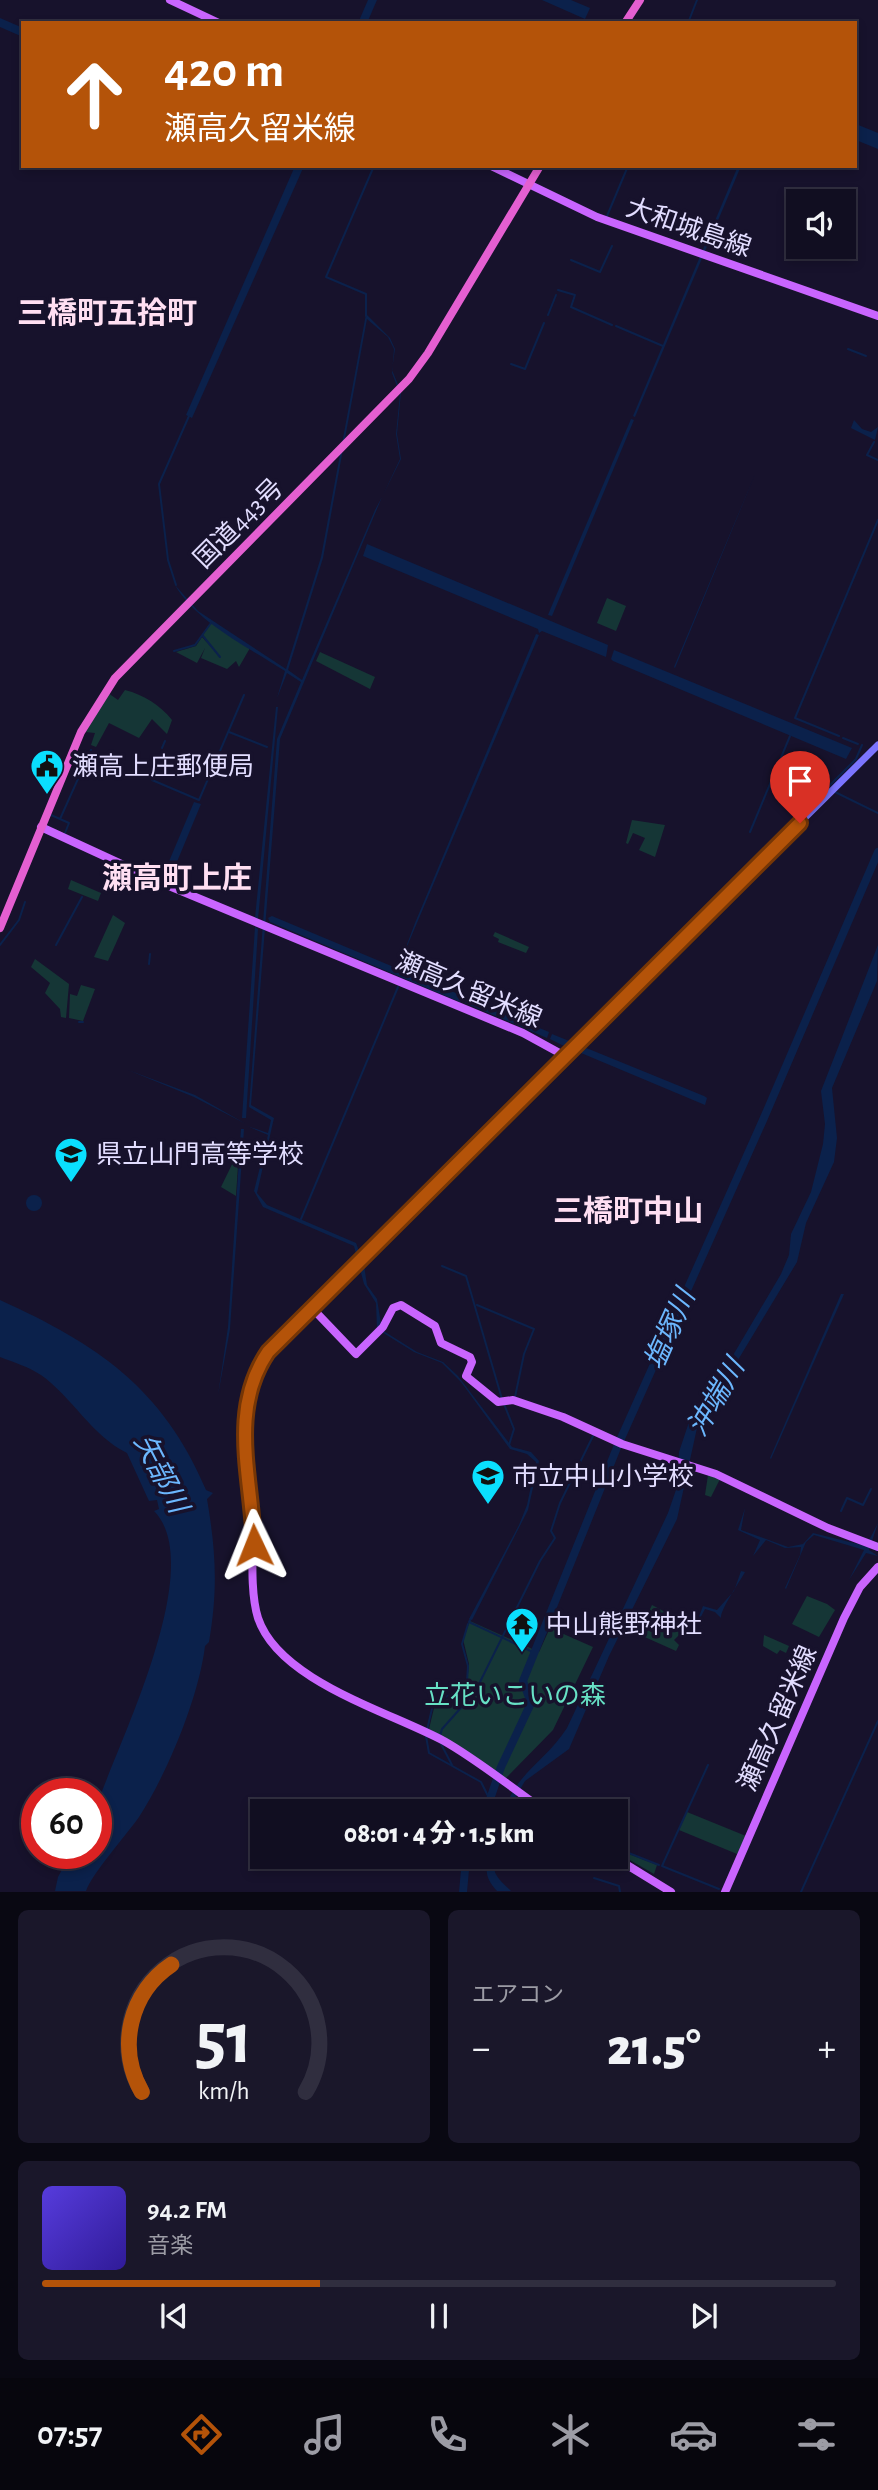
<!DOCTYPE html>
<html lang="ja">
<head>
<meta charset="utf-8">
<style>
	:root { --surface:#110e21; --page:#1a172a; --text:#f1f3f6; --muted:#9c9ca5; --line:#302e3f; --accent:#b45309 }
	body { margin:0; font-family:"Alegreya Sans","Noto Sans JP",sans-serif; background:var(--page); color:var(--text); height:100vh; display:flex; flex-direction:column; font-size:26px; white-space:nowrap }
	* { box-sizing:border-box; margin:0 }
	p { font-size:23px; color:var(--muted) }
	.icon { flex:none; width:38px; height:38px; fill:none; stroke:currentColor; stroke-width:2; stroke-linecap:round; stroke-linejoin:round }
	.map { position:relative; height:1892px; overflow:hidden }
	.panel { display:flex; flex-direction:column; gap:18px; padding:18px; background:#090812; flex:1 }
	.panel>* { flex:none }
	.hud { position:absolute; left:21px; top:21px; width:836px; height:147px; border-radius:0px; box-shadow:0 4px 10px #0003,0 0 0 2px var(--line); background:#b45309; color:#fff; overflow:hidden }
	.fabs { position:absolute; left:786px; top:189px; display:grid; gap:14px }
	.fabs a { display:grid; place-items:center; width:70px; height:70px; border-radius:0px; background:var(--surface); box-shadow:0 4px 10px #0003,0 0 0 2px var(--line); font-size:35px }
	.speed { position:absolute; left:21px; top:1778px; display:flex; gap:14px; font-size:35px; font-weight:700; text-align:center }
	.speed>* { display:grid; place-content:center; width:91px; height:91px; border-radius:50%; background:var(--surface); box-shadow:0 4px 10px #0003,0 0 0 2px var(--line); line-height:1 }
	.speed .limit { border:10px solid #d22; background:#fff; color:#111 }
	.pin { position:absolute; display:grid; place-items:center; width:60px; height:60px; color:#fff; margin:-72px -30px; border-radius:50% 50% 50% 0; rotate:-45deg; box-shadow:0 0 7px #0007 }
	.pin .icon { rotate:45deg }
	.me { position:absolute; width:77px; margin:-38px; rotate:358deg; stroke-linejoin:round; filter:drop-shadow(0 0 5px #0008) }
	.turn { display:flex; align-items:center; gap:24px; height:147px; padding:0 28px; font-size:32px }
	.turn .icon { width:91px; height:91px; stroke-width:2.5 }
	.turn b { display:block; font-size:49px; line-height:60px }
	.big { font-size:52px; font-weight:800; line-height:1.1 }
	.panel .widget { flex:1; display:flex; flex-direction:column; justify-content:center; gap:10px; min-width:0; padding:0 24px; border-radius:10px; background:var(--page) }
	.panel .dial { align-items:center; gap:0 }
	.dial svg { height:182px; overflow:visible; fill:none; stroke:var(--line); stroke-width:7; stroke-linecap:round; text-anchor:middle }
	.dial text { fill:var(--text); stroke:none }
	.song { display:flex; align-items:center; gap:21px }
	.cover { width:84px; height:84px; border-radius:10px; background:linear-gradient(135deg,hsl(250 70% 55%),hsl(250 70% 35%)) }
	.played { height:7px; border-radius:4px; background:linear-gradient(90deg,var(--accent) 35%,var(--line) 35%) }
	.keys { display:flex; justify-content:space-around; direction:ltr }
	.heat { display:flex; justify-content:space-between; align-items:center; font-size:38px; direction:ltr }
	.panel .tiles { flex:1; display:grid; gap:18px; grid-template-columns:1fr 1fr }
	.widget:last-child { grid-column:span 2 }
	.trip { position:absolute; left:250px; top:1799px; width:378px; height:70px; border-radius:0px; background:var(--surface); box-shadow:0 4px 10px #0003,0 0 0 2px var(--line); font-weight:800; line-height:70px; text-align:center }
	.dock { display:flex; height:112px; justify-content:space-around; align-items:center; background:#07060d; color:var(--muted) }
	.dock .icon { width:49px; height:49px }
	.dock .selected { color:var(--accent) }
	.dock b { font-size:32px; color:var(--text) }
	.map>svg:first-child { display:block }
</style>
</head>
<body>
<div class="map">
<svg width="878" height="1892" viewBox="0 0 878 1892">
	<rect width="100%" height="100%" fill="#17122c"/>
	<g fill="#153636">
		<polygon points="607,598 626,606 616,631 597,623"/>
		<polygon points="212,622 250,648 239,667 236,661 227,669 201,658 205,648 197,663 176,652 196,646 202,637 221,658 203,635"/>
		<polygon points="320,652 375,677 370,689 316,661"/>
		<path d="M125,690c19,5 35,15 47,30l-5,14 -15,-15 -13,19 -30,-15 -13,24 -5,-2 4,-12 -9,-1 22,-39 10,7z"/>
		<polygon points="632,820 665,825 655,857 639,850 645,838 633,833 628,844 626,843"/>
		<polygon points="71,880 101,893 98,901 68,889"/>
		<polygon points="113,915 125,923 108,961 94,957"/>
		<polygon points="495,932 529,947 526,953 498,942 499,939 493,936"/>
		<polygon points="35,959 69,984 66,1018 61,1017 60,1009 45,993 50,983 31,967"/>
		<polygon points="81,985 95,989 83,1021 69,1018 70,994 77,996"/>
		<polygon points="239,1150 236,1196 221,1187"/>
		<polygon points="708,1475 720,1479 711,1497 705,1495"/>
		<polygon points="807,1596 827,1604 835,1610 819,1637 792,1624"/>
		<polygon points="652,1605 682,1621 680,1634 674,1640 679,1645 676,1651 638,1634"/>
		<polygon points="470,1621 539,1652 550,1628 593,1647 553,1730 506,1778 429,1729 435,1704 456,1696 467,1683 469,1664 463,1639"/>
		<polygon points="764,1635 789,1646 786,1653 780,1650 777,1654 763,1646"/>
		<polygon points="687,1812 746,1836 737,1854 679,1830"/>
		<polygon points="616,1849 657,1865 654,1874 616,1852"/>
	</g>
	<g fill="#0b214b">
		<polygon points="368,0 377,0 367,23 358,23"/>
		<polygon points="542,0 571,0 590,8 585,19"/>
		<polygon points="0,18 23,28 23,37 0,27"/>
		<polygon points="856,124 878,133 878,149 856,140"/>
		<polygon points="295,166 304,166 192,418 186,415"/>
		<polygon points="738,166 741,166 635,417 633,416"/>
		<path d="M366,314l24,24 5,11 -3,21 9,22 -4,42 4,25 -18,36 17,-36 -4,-25 4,-40 -8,-21 2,-24 -6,-12 -21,-18 -44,239 -35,112 14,10 73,-170 7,-13 -102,242 -29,366 23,13 -17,75 10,12 89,38 8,22 3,20 10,14 5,31 35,22 26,10 15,14 54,71 19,5 8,9 -11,49 -56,110 -3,-1 50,-94 8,-20 9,-43 -9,-8 -17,-5 -49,-67 -19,-19 -28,-11 -37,-23 -1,-26 -12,-19 -10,-38 -91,-39 -9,-16 14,-56 -21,-9 21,7 3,-13 -22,-13 28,-368 24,-57 -14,-9 -10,25 8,-27c-37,-24 -89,-49 -110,-86l23,26 88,58 35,-112z"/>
		<polygon points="631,419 634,420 552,616 548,615 550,610"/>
		<polygon points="854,420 862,429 871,432 878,427 875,440 851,428"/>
		<polygon points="756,472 675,668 674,667"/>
		<polygon points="367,544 608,645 606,657 542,631 539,633 538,629 363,556"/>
		<polygon points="536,634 539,635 400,963 415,923"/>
		<polygon points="614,650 852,748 846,759 613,661 611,659"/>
		<polygon points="276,707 278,707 258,919 255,918"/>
		<polygon points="194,802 201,804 169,881 162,878"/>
		<polygon points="272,916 463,996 460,1002 270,922 268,918"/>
		<polygon points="255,927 258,929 246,1118 242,1118"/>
		<path d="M878,945l-1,36 -45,107 5,50 -3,24 -28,61 -9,39 -100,166 -20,91 -68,137 -40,93 -44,32 -10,17 -1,13h-10c13,-39 41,-49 63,-83l101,-215 9,-26 2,-35 11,-33 9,-16 17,-19 65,-110 8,-19 2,-21 20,-42 12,-48 2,-20 -4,-33z"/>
		<polygon points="467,998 549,1032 547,1038 465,1003"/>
		<polygon points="552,1034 704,1096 707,1098 705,1105 562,1045 550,1039"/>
		<polygon points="128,1070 195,1095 246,1124 194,1097"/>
		<polygon points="241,1129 244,1129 230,1329 218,1395 228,1327"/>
		<circle cx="34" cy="1203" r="8"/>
		<polygon points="841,1294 844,1294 771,1459 770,1458"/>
		<path d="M0,1300c97,44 163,88 206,190l7,3 -6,6c9,53 11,90 2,143l-4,4c-6,51 -38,128 -66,171 -12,17 -48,58 -53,74h-31l3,-14 13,-24h25c0,-14 -3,-34 1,-48 21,-62 111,-239 57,-294l5,-2 -2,-9 -8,1 -22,-48c-35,-17 -55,-56 -86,-78 -12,-8 -28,-13 -41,-18z"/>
		<polygon points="745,1508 741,1530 788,1547 803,1544 813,1533 866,1546 878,1523 869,1550 878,1556 866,1553 849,1580 864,1550 814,1535 806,1542 786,1589 785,1588 800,1555 801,1547 785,1548 766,1540 753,1556 760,1540 738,1530"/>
		<path d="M741,1571l4,1c-5,9 -25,38 -24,46l-6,-6 -10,-3 -11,21 9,-24 14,4 17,-19z"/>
		<path d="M489,1857h7c-7,16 5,24 15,34h-14c-10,-11 -13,-19 -8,-34z"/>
	</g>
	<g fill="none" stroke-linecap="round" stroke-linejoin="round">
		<g stroke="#0b214b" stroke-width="2">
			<polyline points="688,23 697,0"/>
			<polyline points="607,216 628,166"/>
			<polyline points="571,260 600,272 612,246"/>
			<polyline points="558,290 575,295 571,307 612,325"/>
			<polyline points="548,315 556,295"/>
			<polyline points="366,316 366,294 326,277 374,166"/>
			<polyline points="616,326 663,346"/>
			<polyline points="848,349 866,356"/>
			<polyline points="511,364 525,369 544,323"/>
			<polyline points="874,442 867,455 878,460"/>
			<polyline points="176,585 168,560 159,484 189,416"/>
			<polyline points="203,636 220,657"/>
			<polyline points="174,651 195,645 211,623"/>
			<polyline points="229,732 267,747"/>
			<polyline points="839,736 795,718 878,520"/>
			<polyline points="843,738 858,744"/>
			<polyline points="162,748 165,741"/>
			<polyline points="155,765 157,761"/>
			<polyline points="152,780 199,800 244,695"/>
			<polyline points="830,789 828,787 856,759 862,745"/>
			<polyline points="835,792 878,813"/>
			<polyline points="51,815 69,823 65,833"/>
			<polyline points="60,819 91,750"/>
			<polyline points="750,832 790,736"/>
			<polyline points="0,945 19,920 25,902"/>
			<polyline points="56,945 82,897"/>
			<polyline points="149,964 150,954"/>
			<polyline points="79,1022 83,1022"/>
			<polyline points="301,1219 398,987"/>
			<polyline points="442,1266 466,1276 502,1399"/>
			<polyline points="477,1305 534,1329 524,1354 515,1397"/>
			<polyline points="504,1404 514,1429 509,1445"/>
			<polyline points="841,1511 847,1498 863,1505 871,1489"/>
			<polyline points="470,1620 469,1622 535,1653"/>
			<polyline points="427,1730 434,1700 455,1694 467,1681 468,1666 462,1644 468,1624"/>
			<polyline points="426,1736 429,1753 481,1782 490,1800"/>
			<polyline points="440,1736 442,1729 475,1692 540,1561 555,1538 551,1531 560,1503 594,1434"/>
			<polyline points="440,1742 452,1765"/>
			<polyline points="708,1765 662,1866 719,1889"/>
			<polyline points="616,1848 659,1865"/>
			<polyline points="594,1878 619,1886 620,1892"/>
			<polyline points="801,1892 878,1721"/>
		</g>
		<g stroke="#0b214b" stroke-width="8">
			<polyline points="486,1811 501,1767 531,1703 523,1681 618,1445 763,1120 878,852"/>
			<polyline points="463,1892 465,1870 471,1857"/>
		</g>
		<polyline stroke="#7c75fe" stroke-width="7" points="565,1056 878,745"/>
		<g stroke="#c965fe" stroke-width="8">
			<polyline points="170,0 219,23"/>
			<polyline points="491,166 597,217 878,316"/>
			<path d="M41,827l128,59 354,147 42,23 -297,296c-35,50 -22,92 -16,149 3,34 -4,85 6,117 21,63 130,93 186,123 35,20 68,47 101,70"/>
			<polyline points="312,1308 356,1354 383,1327 393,1308 401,1305 435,1326 441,1343 470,1357 472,1362 466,1376 498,1402 513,1400 563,1417 622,1444 716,1474 828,1528 878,1547"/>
			<polyline points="614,1857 671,1892"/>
			<polyline points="725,1892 844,1618 860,1587 878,1567"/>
		</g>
		<g stroke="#e45fd1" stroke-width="8">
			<polyline points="625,23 640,0"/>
			<polyline points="0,928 81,732 115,678 409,379 428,353 540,166"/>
		</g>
	</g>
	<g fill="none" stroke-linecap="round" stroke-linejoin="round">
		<defs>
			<path id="route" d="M254,1545c-2,-67 -26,-134 14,-193l532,-529"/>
		</defs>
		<use href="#route" stroke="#753606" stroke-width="18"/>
		<use href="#route" stroke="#b45309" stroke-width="12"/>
	</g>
	<defs>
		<symbol id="civic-pin" viewBox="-11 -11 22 30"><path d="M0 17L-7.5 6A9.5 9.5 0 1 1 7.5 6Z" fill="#0adffe" stroke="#17122c"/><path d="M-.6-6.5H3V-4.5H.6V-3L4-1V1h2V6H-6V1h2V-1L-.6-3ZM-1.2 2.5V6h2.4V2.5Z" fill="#111"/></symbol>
		<symbol id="school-pin" viewBox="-11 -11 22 30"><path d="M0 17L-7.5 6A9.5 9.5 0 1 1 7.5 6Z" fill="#0adffe" stroke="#17122c"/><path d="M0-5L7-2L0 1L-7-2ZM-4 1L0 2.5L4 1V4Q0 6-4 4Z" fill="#111"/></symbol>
		<symbol id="temple-pin" viewBox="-11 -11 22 30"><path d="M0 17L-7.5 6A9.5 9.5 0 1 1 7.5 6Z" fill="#0adffe" stroke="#17122c"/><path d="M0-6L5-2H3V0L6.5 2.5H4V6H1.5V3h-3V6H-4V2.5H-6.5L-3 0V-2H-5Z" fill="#111"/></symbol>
	</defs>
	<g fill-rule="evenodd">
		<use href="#civic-pin" x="28" y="747" width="38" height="52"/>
		<use href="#school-pin" x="52" y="1135" width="38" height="52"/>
		<use href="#school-pin" x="469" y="1457" width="38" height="52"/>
		<use href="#temple-pin" x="503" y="1605" width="38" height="52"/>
	</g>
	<g text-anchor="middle" stroke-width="7" stroke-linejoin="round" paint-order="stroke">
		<g font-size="26" fill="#e2ddff" stroke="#17122c">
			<text transform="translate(689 227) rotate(19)" y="9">大和城島線</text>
			<text transform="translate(238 523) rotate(-45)" y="9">国道443号</text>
			<text transform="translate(469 989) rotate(23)" y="9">瀬高久留米線</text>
			<text transform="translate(777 1718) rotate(-66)" y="9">瀬高久留米線</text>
		</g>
		<g font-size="26" fill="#e2ddff" stroke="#17122c" text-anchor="start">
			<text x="72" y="775">瀬高上庄郵便局</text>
			<text x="96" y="1163">県立山門高等学校</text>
			<text x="512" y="1485">市立中山小学校</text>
			<text x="546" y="1633">中山熊野神社</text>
		</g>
		<g font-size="26" fill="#67e1c5" stroke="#17122c">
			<text x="515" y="1704">立花いこいの森</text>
		</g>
		<g font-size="28" font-style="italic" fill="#6cb7fe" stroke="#17122c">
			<text transform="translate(669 1329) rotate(-66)" y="10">塩塚川</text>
			<text transform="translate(715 1397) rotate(-60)" y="10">沖端川</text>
			<text transform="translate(162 1473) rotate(63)" y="10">矢部川</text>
		</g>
		<g font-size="30" font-weight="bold" fill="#ffdff2" stroke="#17122c">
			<text x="107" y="323">三橋町五拾町</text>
			<text x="177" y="888">瀬高町上庄</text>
			<text x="628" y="1221">三橋町中山</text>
		</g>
	</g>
</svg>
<div class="fabs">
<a><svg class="icon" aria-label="sound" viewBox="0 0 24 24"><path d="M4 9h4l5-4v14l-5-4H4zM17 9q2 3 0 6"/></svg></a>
</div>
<div class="speed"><div class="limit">60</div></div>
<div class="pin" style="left:800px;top:823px;background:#d93025"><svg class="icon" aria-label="arrive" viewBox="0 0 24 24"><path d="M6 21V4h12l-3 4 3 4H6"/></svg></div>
<svg class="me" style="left:254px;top:1545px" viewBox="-20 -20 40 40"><path d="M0-17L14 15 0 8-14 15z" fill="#b45309" stroke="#fff" stroke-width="4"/></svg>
<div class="trip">08:01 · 4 分 · 1.5 km</div>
<div class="hud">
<div class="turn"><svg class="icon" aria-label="ahead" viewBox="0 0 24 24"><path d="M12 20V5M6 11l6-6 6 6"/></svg><div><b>420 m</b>瀬高久留米線</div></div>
</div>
</div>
<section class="panel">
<div class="tiles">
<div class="widget dial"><svg viewBox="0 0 100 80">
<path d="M14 69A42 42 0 1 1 86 69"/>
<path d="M14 69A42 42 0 0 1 27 13" stroke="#b45309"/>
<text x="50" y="56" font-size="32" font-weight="700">51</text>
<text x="50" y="72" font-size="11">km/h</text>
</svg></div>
<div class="widget"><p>エアコン</p>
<div class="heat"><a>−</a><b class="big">21.5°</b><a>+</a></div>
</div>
<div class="widget">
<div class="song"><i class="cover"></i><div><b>94.2 FM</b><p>音楽</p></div></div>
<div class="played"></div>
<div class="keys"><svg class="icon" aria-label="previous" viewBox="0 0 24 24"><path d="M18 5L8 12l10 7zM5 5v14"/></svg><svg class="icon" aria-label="pause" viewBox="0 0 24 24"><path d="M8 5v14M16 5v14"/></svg><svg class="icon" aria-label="next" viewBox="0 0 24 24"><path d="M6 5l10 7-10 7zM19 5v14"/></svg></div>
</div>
</div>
</section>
<nav class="dock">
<b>07:57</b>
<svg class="icon selected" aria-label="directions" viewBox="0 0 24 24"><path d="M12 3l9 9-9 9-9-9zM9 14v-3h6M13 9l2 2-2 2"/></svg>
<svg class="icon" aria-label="music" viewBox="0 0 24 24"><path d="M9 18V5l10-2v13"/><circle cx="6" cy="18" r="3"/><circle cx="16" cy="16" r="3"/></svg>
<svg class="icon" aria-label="phone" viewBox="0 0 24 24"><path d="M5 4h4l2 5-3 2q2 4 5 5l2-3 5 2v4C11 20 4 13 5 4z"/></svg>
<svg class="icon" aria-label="climate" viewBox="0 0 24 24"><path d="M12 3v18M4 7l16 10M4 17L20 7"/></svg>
<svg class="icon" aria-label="car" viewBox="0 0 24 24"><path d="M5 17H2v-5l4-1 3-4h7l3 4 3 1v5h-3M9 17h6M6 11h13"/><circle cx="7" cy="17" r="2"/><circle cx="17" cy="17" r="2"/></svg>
<svg class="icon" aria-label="filters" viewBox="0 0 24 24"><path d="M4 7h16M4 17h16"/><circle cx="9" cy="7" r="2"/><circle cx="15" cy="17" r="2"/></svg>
</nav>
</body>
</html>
